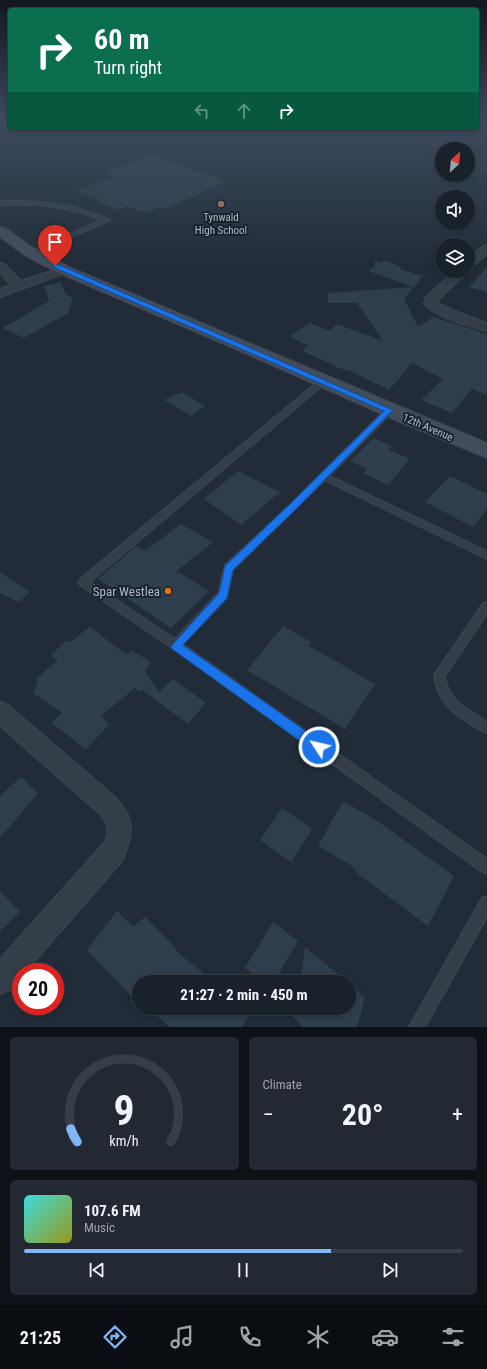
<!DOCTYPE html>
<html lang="en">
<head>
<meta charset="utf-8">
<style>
	:root { --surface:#19212a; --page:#222932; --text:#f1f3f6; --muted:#9fa3a8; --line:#373e47; --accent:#81b7f8 }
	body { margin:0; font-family:"Roboto Condensed",sans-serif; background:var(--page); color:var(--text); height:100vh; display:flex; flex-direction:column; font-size:15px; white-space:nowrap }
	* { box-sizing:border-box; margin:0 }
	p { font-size:13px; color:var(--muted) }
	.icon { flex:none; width:22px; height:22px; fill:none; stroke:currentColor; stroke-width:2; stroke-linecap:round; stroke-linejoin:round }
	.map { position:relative; height:1027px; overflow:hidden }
	.panel { display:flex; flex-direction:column; gap:10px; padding:10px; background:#0e1217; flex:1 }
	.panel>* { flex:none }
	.banner { position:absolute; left:8px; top:8px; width:471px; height:122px; border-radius:4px; box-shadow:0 2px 6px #0003,0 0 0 1px var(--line); background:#0b6e4f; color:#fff; overflow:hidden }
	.needle { width:26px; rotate:26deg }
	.fabs { position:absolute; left:435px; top:142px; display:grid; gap:8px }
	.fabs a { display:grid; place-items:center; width:40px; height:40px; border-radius:50%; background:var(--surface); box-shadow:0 2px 6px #0003,0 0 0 1px var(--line); font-size:20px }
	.speed { position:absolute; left:12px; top:963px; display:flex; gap:8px; font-size:20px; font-weight:700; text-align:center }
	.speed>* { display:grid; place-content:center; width:52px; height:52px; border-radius:50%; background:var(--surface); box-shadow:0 2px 6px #0003,0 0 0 1px var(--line); line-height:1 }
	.speed .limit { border:6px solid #d22; background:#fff; color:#111 }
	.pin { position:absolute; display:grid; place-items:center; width:34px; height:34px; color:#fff; margin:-41px -17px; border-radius:50% 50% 50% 0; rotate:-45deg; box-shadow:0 0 4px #0007 }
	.pin .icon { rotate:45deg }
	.me { position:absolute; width:44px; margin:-22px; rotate:305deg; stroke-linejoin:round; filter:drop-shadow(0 0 3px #0008) }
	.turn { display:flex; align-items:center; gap:14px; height:84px; padding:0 20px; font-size:18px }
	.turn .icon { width:52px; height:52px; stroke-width:2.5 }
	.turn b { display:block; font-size:28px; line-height:34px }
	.lanes { display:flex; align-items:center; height:38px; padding:0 20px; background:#0003; justify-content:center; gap:20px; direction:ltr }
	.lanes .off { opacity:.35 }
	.big { font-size:30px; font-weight:700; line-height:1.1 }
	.panel .card { flex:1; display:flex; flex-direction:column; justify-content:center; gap:6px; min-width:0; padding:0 14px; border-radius:6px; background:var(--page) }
	.panel .dial { align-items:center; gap:0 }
	.dial svg { height:104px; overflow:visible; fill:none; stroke:var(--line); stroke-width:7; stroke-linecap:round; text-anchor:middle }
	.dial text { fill:var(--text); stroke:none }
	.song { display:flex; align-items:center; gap:12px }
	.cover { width:48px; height:48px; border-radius:6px; background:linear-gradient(135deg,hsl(180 70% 55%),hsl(60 70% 35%)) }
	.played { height:4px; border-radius:2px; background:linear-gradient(90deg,var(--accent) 70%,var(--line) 70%) }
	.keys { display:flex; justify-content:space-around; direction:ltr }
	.heat { display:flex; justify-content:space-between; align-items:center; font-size:22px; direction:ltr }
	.panel .tiles { flex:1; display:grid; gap:10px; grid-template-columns:1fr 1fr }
	.card:last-child { grid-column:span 2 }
	.trip { position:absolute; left:132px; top:975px; width:224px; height:40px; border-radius:20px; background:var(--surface); box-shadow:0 2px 6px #0003,0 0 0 1px var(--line); font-weight:700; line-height:40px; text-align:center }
	.dock { display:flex; height:64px; justify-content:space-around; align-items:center; background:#0a0d11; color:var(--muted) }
	.dock .icon { width:28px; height:28px }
	.dock .active { color:var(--accent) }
	.dock b { font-size:18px; color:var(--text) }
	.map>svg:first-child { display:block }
</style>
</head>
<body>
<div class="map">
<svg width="487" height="1027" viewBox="0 0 487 1027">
	<rect width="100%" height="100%" fill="#212c38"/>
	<polygon fill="#223839" points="487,154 487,174 468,165 468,160"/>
	<g fill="#2f3e4c">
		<polygon points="150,155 226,181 164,209 160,207 146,213 127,206 118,210 99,202 102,201 77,191 114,176 106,173"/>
		<polygon points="384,260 402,267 400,269 422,276 414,287 368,271 374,267 375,261 380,263"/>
		<polygon points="487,267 487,292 469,287"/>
		<polygon points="61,282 66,295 73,298 68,313 24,338 3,328 49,301 44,286"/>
		<polygon points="414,287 404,299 418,327 433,317 487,334 487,395 472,389 452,413 421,400 443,379 412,363 389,390 350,371 334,367 336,366 302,351 308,346 290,336 310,323 329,331 337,324 383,341 357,303 328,303 328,293"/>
		<polygon points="182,392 205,406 191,416 164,400"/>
		<polygon points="373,438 392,446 389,450 410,459 388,485 363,473 367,469 350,461"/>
		<polygon points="238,471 280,492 241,525 204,499"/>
		<polygon points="450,476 487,494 487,509 473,527 425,502"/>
		<polygon points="181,524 213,542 177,571 209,591 171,628 98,579 136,546 145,551"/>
		<polygon points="0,572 30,592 19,602 0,593"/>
		<polygon points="283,626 311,642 308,645 375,684 345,729 247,670"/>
		<polygon points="90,627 127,655 132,651 151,662 145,671 159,692 173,679 206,703 188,724 142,690 140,692 135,688 101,716 109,725 86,749 51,723 62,713 33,693 38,682 36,679 57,661 51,655 67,640 70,642"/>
		<polygon points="21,777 38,793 0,838 0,796"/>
		<polygon points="343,801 376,820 454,876 428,926 358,874 352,866 318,846"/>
		<polygon points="282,808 312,829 291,862 260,840"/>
		<polygon points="0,891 20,912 0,931"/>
		<polygon points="117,911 133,927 145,917 176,948 175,950 214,982 139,982 139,1004 87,950"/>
		<polygon points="273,922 298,941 274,982 262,982 245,968"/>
		<polygon points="305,947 347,982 300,982"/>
		<polygon points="349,984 365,998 357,1027 303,1027 285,1008 349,1008"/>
		<polygon points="148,1008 253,1008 242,1027 170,1027"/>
	</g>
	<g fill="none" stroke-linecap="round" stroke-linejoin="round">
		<defs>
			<g id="lane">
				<path d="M0,201c31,-1 60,1 90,11 6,2 14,4 20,8l-79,35 -3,-2 1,-1 73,-32c-35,-13 -64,-17 -102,-15z"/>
				<polygon points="321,379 324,379 328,381 90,582 175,639 218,593 225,565 291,504 387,408 393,408 394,410 393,412 329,476 487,551 487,559 325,480 233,570 227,598 183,644 487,859 487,874 482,872 172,648 80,585 78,582 80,579"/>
				<path d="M487,602v12l-42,62c2,24 24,34 42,46v11c-6,-2 -11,-6 -17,-9 -19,-12 -34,-25 -36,-49l49,-72z"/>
				<polygon points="487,896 487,917 425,1027 409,1027 482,898"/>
			</g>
			<g id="street">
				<polygon points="487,245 487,254 472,267 468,268 468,259 483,246"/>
				<polygon points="0,263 4,264 21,281 64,267 68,268 70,270 68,272 0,297 0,289 11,285 0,273"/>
				<path d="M455,271h13l-32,31 16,8 35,13v8c-16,-4 -54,-14 -63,-28l2,-6z"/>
				<path d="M0,702l8,3 108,93c21,22 17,37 6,63l-97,111h-4v5l-11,13 -10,4v-35l104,-116c6,-12 4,-19 -4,-29l-100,-88z"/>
			</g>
			<polygon id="secondary" points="0,227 5,228 36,250 69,267 487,443 487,458 400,422 231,347 59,273 26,256 0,237"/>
		</defs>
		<use href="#lane" stroke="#3d4752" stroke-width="2"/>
		<use href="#street" stroke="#3d4752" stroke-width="2"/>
		<use href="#secondary" stroke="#3d4752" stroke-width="2"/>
		<use href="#lane" fill="#343e49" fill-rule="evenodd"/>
		<use href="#street" fill="#343e49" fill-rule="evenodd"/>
		<use href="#secondary" fill="#424d5c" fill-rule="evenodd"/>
	</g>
	<linearGradient id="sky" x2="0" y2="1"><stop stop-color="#12181f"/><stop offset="0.46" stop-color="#3d4b5e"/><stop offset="1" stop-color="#3d4b5e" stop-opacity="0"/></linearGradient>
	<rect width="487" height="265" fill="url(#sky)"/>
	<polygon fill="#1a73e8" stroke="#114b97" points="53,264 57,264 393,410 297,508 233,570 227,598 183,645 323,743 325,747 323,751 319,753 314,751 172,649 171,646 219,593 225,566 290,504 384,411 53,267"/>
	<circle fill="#8d6e63" stroke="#1a232d" stroke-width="1.5" cx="221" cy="204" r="4"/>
	<circle fill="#e8710a" stroke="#1a232d" stroke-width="1.5" cx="168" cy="591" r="4"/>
	<g text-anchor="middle" stroke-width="4" stroke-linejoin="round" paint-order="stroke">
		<g font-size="11" fill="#afb9c5" stroke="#1a232d">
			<text x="221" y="221">Tynwald<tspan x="221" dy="13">High School</tspan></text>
		</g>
		<g font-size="11" fill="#afb9c5" stroke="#1a232d">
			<text transform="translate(428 427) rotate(23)" y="4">12th Avenue</text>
		</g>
		<g font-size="13" fill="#afb9c5" stroke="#1a232d" text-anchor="end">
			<text x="160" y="596">Spar Westlea</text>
		</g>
	</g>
</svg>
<div class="fabs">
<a><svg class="needle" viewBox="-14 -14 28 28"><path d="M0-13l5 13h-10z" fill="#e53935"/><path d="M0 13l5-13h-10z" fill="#9fa3a8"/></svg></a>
<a><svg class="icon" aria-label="sound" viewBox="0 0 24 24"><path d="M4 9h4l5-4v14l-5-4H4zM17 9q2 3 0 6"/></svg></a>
<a><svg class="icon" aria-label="layers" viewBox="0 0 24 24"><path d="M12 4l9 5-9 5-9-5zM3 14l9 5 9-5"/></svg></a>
</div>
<div class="speed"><div class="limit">20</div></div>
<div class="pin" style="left:55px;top:266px;background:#d93025"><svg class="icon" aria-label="arrive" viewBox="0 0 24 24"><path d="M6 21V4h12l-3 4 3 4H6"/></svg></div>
<svg class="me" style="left:319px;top:747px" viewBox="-20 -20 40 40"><circle r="17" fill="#1a73e8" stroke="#fff" stroke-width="3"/><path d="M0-11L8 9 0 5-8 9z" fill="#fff"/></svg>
<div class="trip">21:27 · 2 min · 450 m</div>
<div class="banner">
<div class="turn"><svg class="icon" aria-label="right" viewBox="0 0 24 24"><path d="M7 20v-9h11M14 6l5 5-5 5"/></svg><div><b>60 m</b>Turn right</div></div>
<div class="lanes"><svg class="icon off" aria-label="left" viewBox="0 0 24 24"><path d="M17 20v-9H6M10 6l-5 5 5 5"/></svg><svg class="icon off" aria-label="ahead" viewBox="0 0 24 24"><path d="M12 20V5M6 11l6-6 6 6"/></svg><svg class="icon" aria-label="right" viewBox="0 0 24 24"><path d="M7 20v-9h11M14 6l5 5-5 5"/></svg></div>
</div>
</div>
<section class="panel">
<div class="tiles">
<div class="card dial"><svg viewBox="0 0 100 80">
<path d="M14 69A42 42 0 1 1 86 69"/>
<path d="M14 69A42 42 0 0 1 9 59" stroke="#81b7f8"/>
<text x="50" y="56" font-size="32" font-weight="700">9</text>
<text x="50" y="72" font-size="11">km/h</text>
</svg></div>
<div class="card"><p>Climate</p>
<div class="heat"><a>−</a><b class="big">20°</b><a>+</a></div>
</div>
<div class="card">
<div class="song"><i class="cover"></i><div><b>107.6 FM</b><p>Music</p></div></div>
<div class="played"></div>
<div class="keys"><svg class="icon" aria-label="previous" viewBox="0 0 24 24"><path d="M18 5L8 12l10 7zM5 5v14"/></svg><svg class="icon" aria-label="pause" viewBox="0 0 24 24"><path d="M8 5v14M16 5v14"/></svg><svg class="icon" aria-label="next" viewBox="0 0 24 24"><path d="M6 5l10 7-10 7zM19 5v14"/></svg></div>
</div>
</div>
</section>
<nav class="dock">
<b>21:25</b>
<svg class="icon active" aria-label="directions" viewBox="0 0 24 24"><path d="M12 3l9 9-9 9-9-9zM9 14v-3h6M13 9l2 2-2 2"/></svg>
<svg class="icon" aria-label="music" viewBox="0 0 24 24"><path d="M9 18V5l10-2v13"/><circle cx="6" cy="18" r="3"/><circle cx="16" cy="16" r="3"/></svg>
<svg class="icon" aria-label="phone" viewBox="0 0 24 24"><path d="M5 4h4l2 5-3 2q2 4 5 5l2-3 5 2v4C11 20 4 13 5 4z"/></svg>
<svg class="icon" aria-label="climate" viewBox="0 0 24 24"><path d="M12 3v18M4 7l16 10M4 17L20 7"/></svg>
<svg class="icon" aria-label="car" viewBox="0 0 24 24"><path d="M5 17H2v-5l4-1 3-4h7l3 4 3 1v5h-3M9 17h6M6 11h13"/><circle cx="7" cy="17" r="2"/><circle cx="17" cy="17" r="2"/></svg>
<svg class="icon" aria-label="filters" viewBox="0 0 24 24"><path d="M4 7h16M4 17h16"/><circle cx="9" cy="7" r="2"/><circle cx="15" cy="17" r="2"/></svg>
</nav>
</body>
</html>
